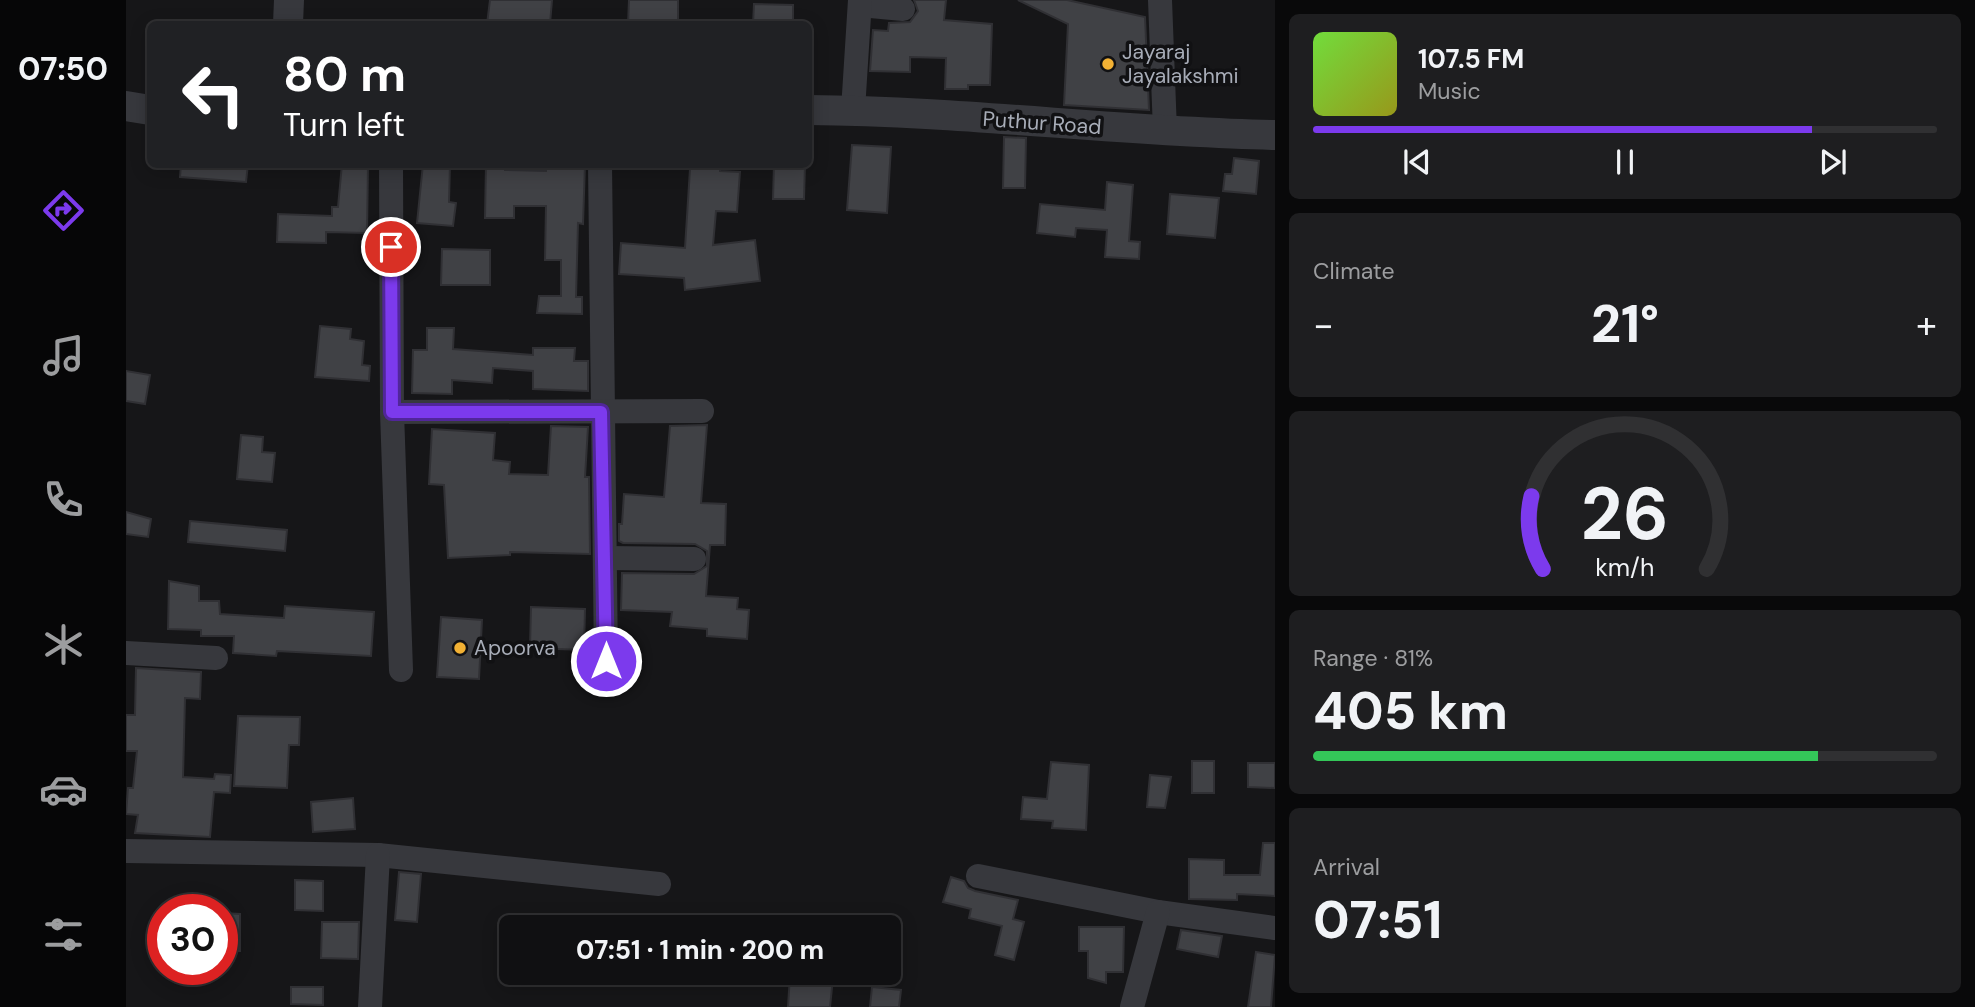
<!DOCTYPE html>
<html lang="en">
<head>
<meta charset="utf-8">
<style>
	:root { --surface:#101012; --page:#1e1e20; --text:#f1f3f6; --muted:#9c9d9f; --line:#303032; --accent:#7c3aed }
	body { margin:0; font-family:"DM Sans",sans-serif; background:var(--page); color:var(--text); height:100vh; display:flex; flex-direction:column; font-size:26px; white-space:nowrap }
	* { box-sizing:border-box; margin:0 }
	p { font-size:23px; color:var(--muted) }
	.icon { flex:none; width:38px; height:38px; fill:none; stroke:currentColor; stroke-width:2; stroke-linecap:round; stroke-linejoin:round }
	.map { position:relative; flex:1; overflow:hidden }
	.details { display:flex; flex-direction:column; gap:14px; padding:14px; background:#09090a; width:700px }
	.details>* { flex:none }
	.guide { position:absolute; left:21px; top:21px; width:665px; height:147px; border-radius:10px; box-shadow:0 4px 18px #0003,0 0 0 2px var(--line); background:#202124; color:#fff; overflow:hidden }
	.speed { position:absolute; left:21px; top:894px; display:flex; gap:14px; font-size:35px; font-weight:700; text-align:center }
	.speed>* { display:grid; place-content:center; width:91px; height:91px; border-radius:50%; background:var(--surface); box-shadow:0 4px 18px #0003,0 0 0 2px var(--line); line-height:1 }
	.speed .limit { border:10px solid #d22; background:#fff; color:#111 }
	.pin { position:absolute; display:grid; place-items:center; width:60px; height:60px; color:#fff; margin:-30px; border:4px solid #fff; border-radius:50%; box-shadow:0 2px 7px #0007 }
	.me { position:absolute; width:77px; margin:-38px; rotate:0deg; stroke-linejoin:round; filter:drop-shadow(0 0 5px #0008) }
	.turn { display:flex; align-items:center; gap:24px; height:147px; padding:0 21px; font-size:32px }
	.turn .icon { width:91px; height:91px; stroke-width:2.5 }
	.turn b { display:block; font-size:49px; line-height:60px }
	.big { font-size:52px; font-weight:800; line-height:1.1 }
	.details .card { flex:1; display:flex; flex-direction:column; justify-content:center; gap:10px; min-width:0; padding:0 24px; border-radius:10px; background:var(--page) }
	.details .dial { align-items:center; gap:0 }
	.dial svg { height:182px; overflow:visible; fill:none; stroke:var(--line); stroke-width:7; stroke-linecap:round; text-anchor:middle }
	.dial text { fill:var(--text); stroke:none }
	.song { display:flex; align-items:center; gap:21px }
	.cover { width:84px; height:84px; border-radius:10px; background:linear-gradient(135deg,hsl(100 70% 55%),hsl(60 70% 35%)) }
	.played { height:7px; border-radius:4px; background:linear-gradient(90deg,var(--accent) 80%,var(--line) 80%) }
	.keys { display:flex; justify-content:space-around; direction:ltr }
	.heat { display:flex; justify-content:space-between; align-items:center; font-size:38px; direction:ltr }
	.charge { height:10px; border-radius:5px; background:linear-gradient(90deg,#34c759 81%,var(--line) 0) }
	.trip { position:absolute; left:373px; top:915px; width:402px; height:70px; border-radius:10px; background:var(--surface); box-shadow:0 4px 18px #0003,0 0 0 2px var(--line); font-weight:800; line-height:70px; text-align:center }
	main { display:flex; flex:1; min-height:0 }
	.menu { display:flex; flex-direction:column; width:126px; justify-content:space-around; align-items:center; background:#060607; color:var(--muted) }
	.menu .icon { width:49px; height:49px }
	.menu .selected { color:var(--accent) }
	.menu b { font-size:32px; color:var(--text) }
	.map>svg:first-child { display:block }
</style>
</head>
<body>
<main>
<nav class="menu">
<b>07:50</b>
<svg class="icon selected" aria-label="directions" viewBox="0 0 24 24"><path d="M12 3l9 9-9 9-9-9zM9 14v-3h6M13 9l2 2-2 2"/></svg>
<svg class="icon" aria-label="music" viewBox="0 0 24 24"><path d="M9 18V5l10-2v13"/><circle cx="6" cy="18" r="3"/><circle cx="16" cy="16" r="3"/></svg>
<svg class="icon" aria-label="phone" viewBox="0 0 24 24"><path d="M5 4h4l2 5-3 2q2 4 5 5l2-3 5 2v4C11 20 4 13 5 4z"/></svg>
<svg class="icon" aria-label="climate" viewBox="0 0 24 24"><path d="M12 3v18M4 7l16 10M4 17L20 7"/></svg>
<svg class="icon" aria-label="car" viewBox="0 0 24 24"><path d="M5 17H2v-5l4-1 3-4h7l3 4 3 1v5h-3M9 17h6M6 11h13"/><circle cx="7" cy="17" r="2"/><circle cx="17" cy="17" r="2"/></svg>
<svg class="icon" aria-label="filters" viewBox="0 0 24 24"><path d="M4 7h16M4 17h16"/><circle cx="9" cy="7" r="2"/><circle cx="15" cy="17" r="2"/></svg>
</nav>
<div class="map">
<svg width="1149" height="1007" viewBox="0 0 1149 1007">
	<rect width="100%" height="100%" fill="#161618"/>
	<g fill="#404145" stroke="#303034" stroke-width="2">
		<polygon points="364,0 426,0 424,24 361,24"/>
		<polygon points="503,0 552,0 552,24 502,24"/>
		<polygon points="788,0 820,0 818,20 866,24 864,85 842,85 842,89 819,89 820,58 784,57 784,72 744,71 747,30 762,31 763,23 784,22 792,11"/>
		<polygon points="892,0 941,0 1019,17 1023,110 938,105 942,24"/>
		<polygon points="628,4 667,5 667,24 627,24"/>
		<polygon points="878,137 900,138 899,188 877,188"/>
		<polygon points="726,145 765,147 761,213 721,210"/>
		<polygon points="1108,158 1133,161 1130,194 1097,191 1099,174 1106,174"/>
		<polygon points="55,164 122,164 120,182 54,177"/>
		<polygon points="216,164 242,164 241,233 200,232 200,243 151,242 152,214 206,216 206,207 212,207"/>
		<polygon points="297,164 324,164 323,202 330,203 327,226 291,223"/>
		<polygon points="360,164 379,164 379,170 420,171 420,164 459,164 457,224 452,223 450,297 456,297 456,314 411,313 413,296 435,296 435,260 419,260 420,206 388,206 388,218 359,218"/>
		<polygon points="576,164 594,164 594,171 614,172 611,212 590,211 587,245 629,240 634,281 559,290 558,278 493,274 495,243 559,248 564,169 576,169"/>
		<polygon points="648,164 679,164 678,199 647,199"/>
		<polygon points="981,182 1007,185 1003,241 1014,242 1013,259 979,257 981,230 950,228 949,237 911,233 914,204 979,210"/>
		<polygon points="1044,194 1093,198 1089,238 1041,234"/>
		<polygon points="316,249 364,250 364,285 315,285"/>
		<polygon points="194,326 225,329 224,339 238,341 236,365 244,366 243,381 189,377"/>
		<polygon points="301,328 328,328 327,349 407,355 407,348 449,348 448,361 462,361 462,391 407,389 407,371 367,368 366,383 326,380 326,394 286,393 287,350 301,350"/>
		<polygon points="0,371 24,375 19,404 0,401"/>
		<polygon points="581,425 575,503 600,504 599,545 584,545 580,596 612,598 611,609 623,610 621,639 581,636 581,629 544,626 546,612 495,610 496,573 568,574 581,566 581,551 569,544 497,543 493,541 493,524 496,524 498,494 538,497 544,426"/>
		<polygon points="425,426 462,427 459,477 463,477 464,554 384,552 384,555 322,558 318,485 303,484 306,429 369,433 367,460 384,462 383,474 422,475"/>
		<polygon points="115,435 137,437 136,452 149,453 146,482 111,479"/>
		<polygon points="0,512 25,519 22,537 0,534"/>
		<polygon points="64,521 161,530 159,551 62,542"/>
		<polygon points="43,581 73,586 73,601 93,601 94,614 158,618 159,606 248,612 245,656 151,651 150,656 107,653 108,636 75,636 75,630 42,629"/>
		<polygon points="405,607 459,609 458,650 404,648"/>
		<polygon points="315,617 356,620 353,679 311,677"/>
		<polygon points="10,668 75,672 74,699 59,698 57,777 88,779 89,774 105,775 104,793 88,792 84,837 9,833 12,815 0,814 2,788 7,788 11,751 0,751 0,715 9,715"/>
		<polygon points="112,716 174,717 173,745 163,745 161,788 108,786"/>
		<rect x="1066" y="761" width="22" height="32"/>
		<polygon points="925,762 963,765 960,830 926,828 927,821 895,819 897,797 921,799"/>
		<polygon points="1122,763 1149,763 1149,788 1122,787"/>
		<polygon points="1024,775 1045,777 1039,808 1021,807"/>
		<polygon points="227,798 229,829 187,832 185,802"/>
		<polygon points="1137,843 1149,843 1149,896 1111,894 1111,900 1063,899 1063,859 1098,860 1098,875 1134,875"/>
		<polygon points="273,872 295,874 291,922 269,920"/>
		<polygon points="825,877 838,881 842,888 849,891 892,900 887,919 898,922 888,960 869,955 876,926 843,918 845,909 817,902"/>
		<polygon points="169,880 197,881 197,911 169,910"/>
		<polygon points="96,913 114,914 114,951 96,951"/>
		<polygon points="196,922 233,922 232,959 195,958"/>
		<polygon points="953,927 998,927 997,972 980,972 980,983 962,978 962,951 953,951"/>
		<polygon points="1055,930 1096,936 1092,957 1051,949"/>
		<polygon points="1130,952 1149,955 1145,1007 1122,1007"/>
		<polygon points="664,975 707,978 704,1007 662,1007"/>
		<polygon points="165,987 197,987 197,1005 165,1004"/>
		<polygon points="746,987 775,990 773,1007 744,1007"/>
	</g>
	<g fill="none" stroke-linecap="round" stroke-linejoin="round">
		<g stroke="#37383d" stroke-width="24">
			<polyline points="1034,0 1039,131"/>
			<polyline points="734,5 777,9"/>
			<polyline points="727,110 734,0"/>
			<polyline points="265,164 266,412 275,670"/>
			<polyline points="474,164 480,661"/>
			<polyline points="266,412 576,411"/>
			<polyline points="480,558 568,559"/>
			<polyline points="0,653 90,658"/>
			<polyline points="0,851 252,855 533,884"/>
			<polyline points="852,876 1032,912 1149,928"/>
			<polyline points="244,1007 252,855"/>
			<polyline points="1006,1007 1032,912"/>
		</g>
		<g stroke="#37383d" stroke-width="30">
			<polyline points="162,24 163,0"/>
			<polyline points="0,106 24,110"/>
			<path d="M682,110c156,1 311,22 467,25"/>
		</g>
	</g>
	<g fill="none" stroke-linecap="round" stroke-linejoin="round">
		<defs>
			<polyline id="route" points="265,247 266,412 475,412 480,661"/>
		</defs>
		<use href="#route" stroke="#51269a" stroke-width="18"/>
		<use href="#route" stroke="#7c3aed" stroke-width="12"/>
	</g>
	<g fill="#f2b134" stroke="#111113" stroke-width="2.5">
		<circle cx="982" cy="64" r="7"/>
		<circle cx="334" cy="648" r="7"/>
	</g>
	<g text-anchor="middle" stroke-width="7" stroke-linejoin="round" paint-order="stroke">
		<g font-size="21" fill="#a8adb8" stroke="#111113" text-anchor="start">
			<text x="996" y="59">Jayaraj<tspan x="996" dy="24">Jayalakshmi</tspan></text>
			<text x="348" y="655">Apoorva</text>
		</g>
		<g font-size="21" fill="#a8adb8" stroke="#111113">
			<text transform="translate(916 123) rotate(4)" y="7">Puthur Road</text>
		</g>
	</g>
</svg>
<div class="speed"><div class="limit">30</div></div>
<div class="pin" style="left:265px;top:247px;background:#d93025"><svg class="icon" aria-label="arrive" viewBox="0 0 24 24"><path d="M6 21V4h12l-3 4 3 4H6"/></svg></div>
<svg class="me" style="left:480px;top:661px" viewBox="-20 -20 40 40"><circle r="17" fill="#7c3aed" stroke="#fff" stroke-width="3"/><path d="M0-11L8 9 0 5-8 9z" fill="#fff"/></svg>
<div class="trip">07:51 · 1 min · 200 m</div>
<div class="guide">
<div class="turn"><svg class="icon" aria-label="left" viewBox="0 0 24 24"><path d="M17 20v-9H6M10 6l-5 5 5 5"/></svg><div><b>80 m</b>Turn left</div></div>
</div>
</div>
<section class="details">
<div class="card">
<div class="song"><i class="cover"></i><div><b>107.5 FM</b><p>Music</p></div></div>
<div class="played"></div>
<div class="keys"><svg class="icon" aria-label="previous" viewBox="0 0 24 24"><path d="M18 5L8 12l10 7zM5 5v14"/></svg><svg class="icon" aria-label="pause" viewBox="0 0 24 24"><path d="M8 5v14M16 5v14"/></svg><svg class="icon" aria-label="next" viewBox="0 0 24 24"><path d="M6 5l10 7-10 7zM19 5v14"/></svg></div>
</div>
<div class="card"><p>Climate</p>
<div class="heat"><a>−</a><b class="big">21°</b><a>+</a></div>
</div>
<div class="card dial"><svg viewBox="0 0 100 80">
<path d="M14 69A42 42 0 1 1 86 69"/>
<path d="M14 69A42 42 0 0 1 9 37" stroke="#7c3aed"/>
<text x="50" y="56" font-size="32" font-weight="700">26</text>
<text x="50" y="72" font-size="11">km/h</text>
</svg></div>
<div class="card"><p>Range · 81%</p><b class="big">405 km</b><div class="charge"></div></div>
<div class="card"><p>Arrival</p><b class="big">07:51</b></div>
</section>
</main>
</body>
</html>
